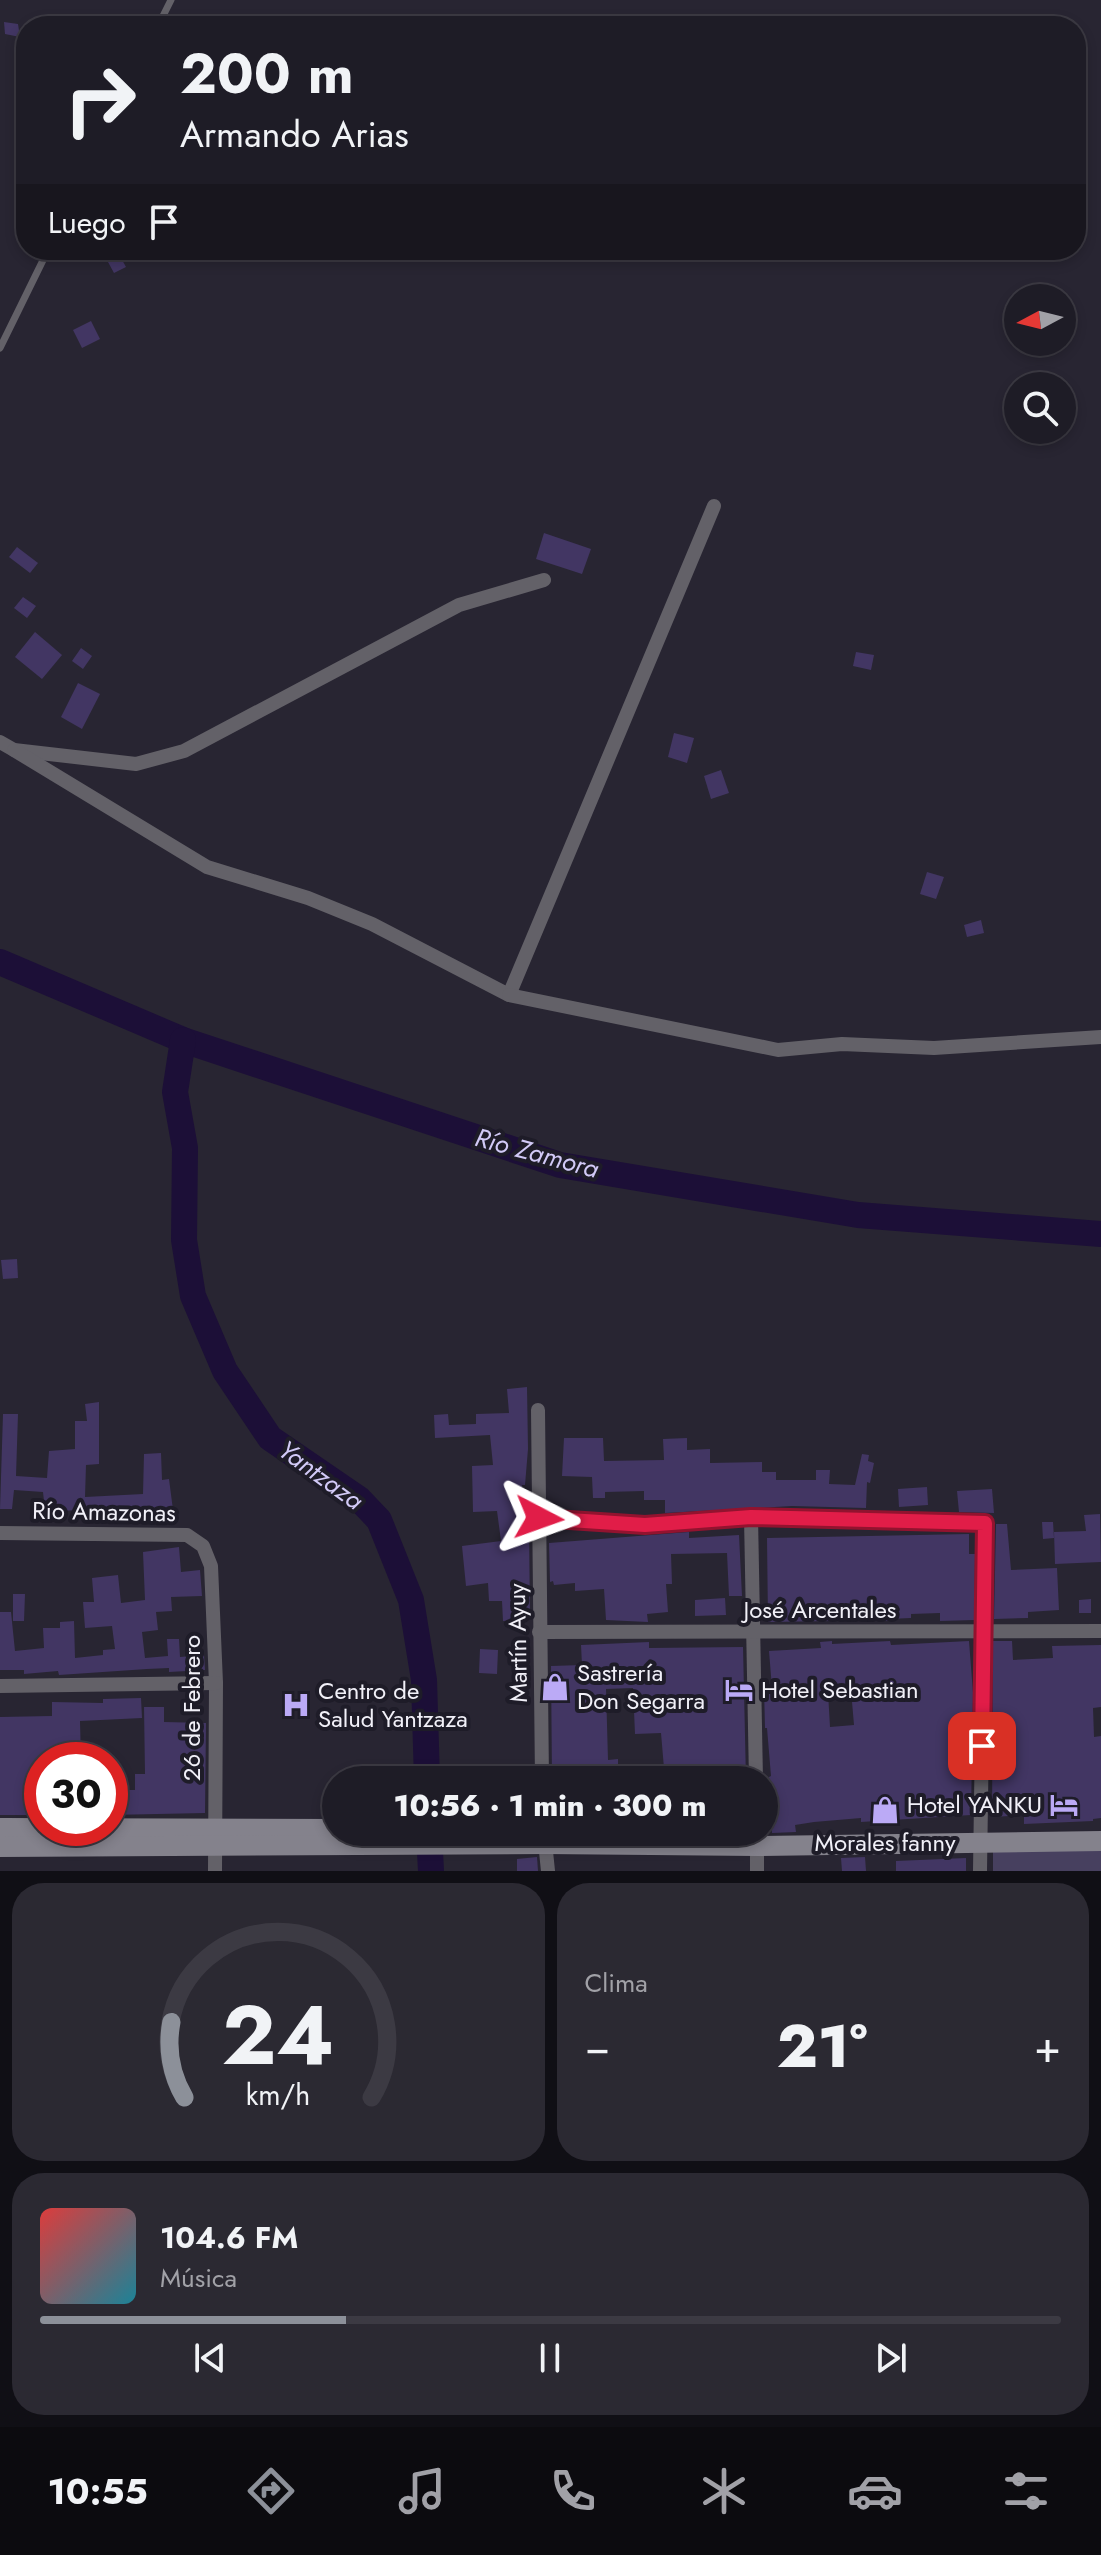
<!DOCTYPE html>
<html lang="es">
<head>
<meta charset="utf-8">
<style>
	:root { --surface:#1e1c26; --page:#2b2932; --text:#f1f3f6; --muted:#a1a1a7; --line:#3c3a43; --accent:#8c9099 }
	body { margin:0; font-family:Jost,sans-serif; background:var(--page); color:var(--text); height:100vh; display:flex; flex-direction:column; font-size:30px; white-space:nowrap }
	* { box-sizing:border-box; margin:0 }
	p { font-size:26px; color:var(--muted) }
	.icon { flex:none; width:44px; height:44px; fill:none; stroke:currentColor; stroke-width:2; stroke-linecap:round; stroke-linejoin:round }
	.map { position:relative; height:1871px; overflow:hidden }
	.sheet { display:flex; flex-direction:column; gap:12px; padding:12px; background:#100f15; flex:1 }
	.sheet>* { flex:none }
	.hud { position:absolute; left:16px; top:16px; width:1070px; height:244px; border-radius:32px; box-shadow:0 4px 12px #0003,0 0 0 2px var(--line); background:#1e1c26; color:var(--text); overflow:hidden }
	.needle { width:52px; rotate:263deg }
	.fabs { position:absolute; left:1004px; top:284px; display:grid; gap:16px }
	.fabs a { display:grid; place-items:center; width:72px; height:72px; border-radius:50%; background:var(--surface); box-shadow:0 4px 12px #0003,0 0 0 2px var(--line); font-size:40px }
	.speed { position:absolute; left:24px; top:1742px; display:flex; gap:16px; font-size:40px; font-weight:700; text-align:center }
	.speed>* { display:grid; place-content:center; width:104px; height:104px; border-radius:50%; background:var(--surface); box-shadow:0 4px 12px #0003,0 0 0 2px var(--line); line-height:1 }
	.speed .limit { border:12px solid #d22; background:#fff; color:#111 }
	.pin { position:absolute; display:grid; place-items:center; width:68px; height:68px; color:#fff; margin:-34px; border-radius:16px; box-shadow:0 4px 12px #0006 }
	.me { position:absolute; width:88px; margin:-44px; rotate:94deg; stroke-linejoin:round; filter:drop-shadow(0 0 6px #0008) }
	.turn { display:flex; align-items:center; gap:28px; height:168px; padding:0 32px; font-size:36px }
	.turn .icon { width:104px; height:104px; stroke-width:2.5 }
	.turn b { display:block; font-size:56px; line-height:68px }
	.then { display:flex; align-items:center; height:76px; padding:0 32px; background:#0003; gap:16px; font-size:30px }
	.big { font-size:60px; font-weight:800; line-height:1.1 }
	.sheet .tile { flex:1; display:flex; flex-direction:column; justify-content:center; gap:12px; min-width:0; padding:0 28px; border-radius:32px; background:var(--page) }
	.sheet .dial { align-items:center; gap:0 }
	.dial svg { height:208px; overflow:visible; fill:none; stroke:var(--line); stroke-width:7; stroke-linecap:round; text-anchor:middle }
	.dial text { fill:var(--text); stroke:none }
	.song { display:flex; align-items:center; gap:24px }
	.cover { width:96px; height:96px; border-radius:12px; background:linear-gradient(135deg,hsl(0 70% 55%),hsl(190 70% 35%)) }
	.played { height:8px; border-radius:4px; background:linear-gradient(90deg,var(--accent) 30%,var(--line) 30%) }
	.keys { display:flex; justify-content:space-around; direction:ltr }
	.heat { display:flex; justify-content:space-between; align-items:center; font-size:44px; direction:ltr }
	.sheet .tiles { flex:1; display:grid; gap:12px; grid-template-columns:1fr 1fr }
	.tile:last-child { grid-column:span 2 }
	.trip { position:absolute; left:322px; top:1766px; width:456px; height:80px; border-radius:40px; background:var(--surface); box-shadow:0 4px 12px #0003,0 0 0 2px var(--line); font-weight:800; line-height:80px; text-align:center }
	.tabs { display:flex; height:128px; justify-content:space-around; align-items:center; background:#0c0b0f; color:var(--muted) }
	.tabs .icon { width:56px; height:56px }
	.tabs .active { color:var(--accent) }
	.tabs b { font-size:36px; color:var(--text) }
	.map>svg:first-child { display:block }
</style>
</head>
<body>
<div class="map">
<svg width="1101" height="1871" viewBox="0 0 1101 1871">
	<rect width="100%" height="100%" fill="#282532"/>
	<polygon fill="#47405f" points="1101,1848 1101,1871 993,1871 993,1850"/>
	<g fill="none" stroke-linecap="round" stroke-linejoin="round">
		<g stroke="#1c0f37" stroke-width="26">
			<polyline points="0,962 183,1040 560,1165 858,1215 1101,1234"/>
			<polyline points="183,1040 175,1092 185,1148 184,1240 193,1296 225,1371 270,1438 359,1499 379,1520 411,1600 424,1680 427,1780"/>
			<polyline points="429,1832 431,1871"/>
		</g>
	</g>
	<g fill="#423663" fill-rule="evenodd">
		<polygon points="4,22 18,24 20,37 5,34"/>
		<polygon points="120,256 126,267 114,273 108,262"/>
		<polygon points="91,321 100,339 82,348 73,330"/>
		<polygon points="544,533 591,549 582,574 536,559"/>
		<polygon points="17,547 38,563 30,573 9,557"/>
		<polygon points="23,597 36,606 27,618 14,608"/>
		<polygon points="35,632 62,655 42,679 15,657"/>
		<polygon points="81,648 92,656 83,669 72,661"/>
		<polygon points="856,652 874,655 871,670 853,666"/>
		<polygon points="78,683 100,694 82,729 61,717"/>
		<polygon points="674,733 694,738 687,763 668,757"/>
		<polygon points="721,770 729,793 711,799 704,776"/>
		<polygon points="927,872 944,877 936,899 920,894"/>
		<polygon points="981,920 984,933 967,937 964,925"/>
		<polygon points="17,1259 18,1278 3,1279 1,1260"/>
		<polygon points="527,1387 528,1449 525,1485 522,1485 523,1525 529,1525 530,1619 503,1621 502,1601 489,1601 488,1583 466,1586 462,1546 501,1541 497,1511 473,1512 472,1466 493,1465 490,1435 435,1438 434,1415 448,1414 449,1425 476,1424 476,1414 509,1413 507,1389"/>
		<polygon points="99,1402 99,1464 86,1465 85,1497 143,1494 144,1454 161,1453 162,1480 169,1479 173,1510 146,1514 145,1507 59,1511 60,1517 46,1519 43,1492 14,1490 12,1509 0,1509 3,1414 18,1414 16,1476 47,1478 49,1451 75,1449 75,1421 87,1421 85,1404"/>
		<polygon points="564,1438 603,1438 604,1461 664,1460 663,1439 687,1438 687,1450 710,1449 710,1463 762,1462 762,1472 776,1472 776,1480 816,1480 816,1470 830,1470 829,1484 855,1485 862,1454 869,1455 868,1461 874,1463 870,1483 867,1482 866,1508 792,1506 665,1513 665,1500 644,1500 644,1491 605,1492 605,1498 593,1498 592,1477 562,1476"/>
		<polygon points="927,1487 928,1505 899,1507 898,1489"/>
		<polygon points="992,1489 994,1513 959,1512 957,1491"/>
		<polygon points="1100,1514 1101,1562 1055,1564 1054,1532 1086,1531 1084,1515"/>
		<polygon points="1042,1522 1053,1522 1054,1538 1043,1539"/>
		<polygon points="996,1524 1007,1524 1011,1570 1057,1568 1059,1610 1028,1612 1028,1618 994,1619"/>
		<polygon points="689,1532 689,1538 739,1535 742,1596 729,1596 727,1553 671,1554 672,1584 666,1584 668,1612 647,1614 648,1622 606,1620 604,1589 575,1591 575,1583 554,1585 553,1581 550,1582 549,1543"/>
		<polygon points="969,1534 969,1554 975,1554 974,1620 940,1621 940,1613 911,1614 911,1618 888,1619 889,1621 870,1621 870,1616 831,1617 831,1621 768,1622 767,1538"/>
		<polygon points="179,1547 181,1572 200,1570 202,1596 171,1597 172,1611 156,1612 158,1630 142,1632 145,1658 168,1656 167,1639 179,1639 180,1657 204,1655 205,1670 169,1672 169,1668 147,1669 59,1675 58,1671 24,1674 24,1670 0,1670 0,1612 11,1612 15,1651 44,1648 43,1628 60,1628 60,1622 74,1621 75,1658 103,1655 103,1650 115,1649 112,1626 85,1628 83,1602 94,1602 92,1578 118,1575 121,1603 145,1600 143,1552"/>
		<polygon points="13,1594 25,1594 24,1621 13,1621"/>
		<polygon points="725,1598 726,1615 695,1616 695,1600"/>
		<polygon points="1091,1599 1091,1613 1079,1613 1079,1600"/>
		<path d="M832,1641v3l58,-3 1,4 78,-4 4,52 -2,122 -110,7v-4l-47,4 -19,3 1,7 -24,1 -3,-56 2,-1 -4,-48h-2l-1,-40h8l-3,-37 52,-3 -1,-6zM851,1690l3,35 -24,2 -2,-35z"/>
		<polygon points="993,1641 1012,1641 1013,1660 1053,1658 1052,1646 1101,1645 1101,1707 1093,1708 1094,1737 1101,1736 1101,1818 1093,1819 1093,1821 1024,1824 1024,1815 992,1817"/>
		<polygon points="649,1642 649,1648 743,1647 746,1780 665,1780 661,1733 635,1734 633,1688 606,1689 608,1760 618,1759 618,1780 552,1780 551,1666 582,1665 581,1645"/>
		<polygon points="480,1649 498,1650 497,1674 479,1673"/>
		<polygon points="141,1698 142,1718 80,1721 81,1760 40,1760 41,1815 0,1815 0,1717 52,1716 52,1702 103,1703 103,1699"/>
		<polygon points="144,1707 164,1707 164,1722 206,1723 205,1813 110,1815 110,1790 135,1790 135,1774 145,1774"/>
		<polygon points="489,1768 532,1770 532,1780 488,1780"/>
		<polygon points="537,1857 538,1871 517,1871 517,1859"/>
		<polygon points="865,1857 866,1871 842,1871 841,1858"/>
		<polygon points="966,1858 966,1871 896,1871 896,1861"/>
	</g>
	<g fill="none" stroke-linecap="round" stroke-linejoin="round">
		<g stroke="#636168" stroke-width="7">
			<polyline points="158,26 171,0"/>
			<polyline points="0,348 48,250"/>
		</g>
		<g stroke="#636168" stroke-width="14">
			<polyline points="0,742 14,750 136,764 184,751 459,605 544,580"/>
			<polyline points="14,750 207,867 308,898 372,924 509,995 714,506"/>
			<polyline points="509,995 778,1050 842,1044 934,1048 1101,1037"/>
			<polyline points="538,1410 542,1780"/>
			<polyline points="751,1517 756,1780"/>
			<polyline points="539,1518 645,1525 751,1517 985,1523 980,1871"/>
			<polyline points="0,1533 187,1535 203,1546 211,1566 216,1683 215,1871"/>
			<polyline points="539,1632 1101,1631"/>
			<polyline points="0,1686 216,1683"/>
			<polyline points="544,1832 548,1871"/>
			<polyline points="757,1871 757,1832"/>
		</g>
		<g stroke="#84828c" stroke-width="20">
			<polyline points="0,1828 336,1829"/>
			<polyline points="0,1847 545,1844 757,1846 1101,1841"/>
		</g>
	</g>
	<g fill="none" stroke-linecap="round" stroke-linejoin="round">
		<defs>
			<polyline id="route" points="539,1518 645,1525 751,1517 985,1523 982,1746"/>
		</defs>
		<use href="#route" stroke="#92132f" stroke-width="20"/>
		<use href="#route" stroke="#e11d48" stroke-width="14"/>
	</g>
	<defs>
		<symbol id="shop-bare" viewBox="-9 -9 18 18"><path d="M-5-2.5h2.3a2.7 3.5 0 0 1 5.4 0H5L5.5 6h-11ZM-1.5-2.5h3a1.5 2.3 0 0 0-3 0Z" fill="#bbaaf6" stroke="#1e1c28" stroke-width="2.5" paint-order="stroke"/></symbol>
		<symbol id="hotel-bare" viewBox="-9 -9 18 18"><path d="M-6-4.5h1.5V1H6V5H4.5V3h-9V5H-6ZM-4 0a1.8 1.8 0 1 1 3.6 0ZM.5 0V-2.5h3Q6-2.5 6 0Z" fill="#bbaaf6" stroke="#1e1c28" stroke-width="2.5" paint-order="stroke"/></symbol>
		<symbol id="hospital-bare" viewBox="-9 -9 18 18"><path d="M-5-5h3v3.5h4V-5h3V5h-3V1.5h-4V5h-3Z" fill="#bbaaf6" stroke="#1e1c28" stroke-width="2.5" paint-order="stroke"/></symbol>
	</defs>
	<g fill-rule="evenodd">
		<use href="#shop-bare" x="535" y="1667" width="40" height="40"/>
		<use href="#hotel-bare" x="719" y="1670" width="40" height="40"/>
		<use href="#hospital-bare" x="276" y="1685" width="40" height="40"/>
		<use href="#hotel-bare" x="1044" y="1785" width="40" height="40"/>
		<use href="#shop-bare" x="865" y="1790" width="40" height="40"/>
	</g>
	<g text-anchor="middle" stroke-width="8" stroke-linejoin="round" paint-order="stroke">
		<g font-size="24" fill="#f1f0f8" stroke="#1e1c28">
			<text transform="translate(104 1512) rotate(1)" y="8">Río Amazonas</text>
			<text x="820" y="1618">José Arcentales</text>
			<text transform="translate(518 1643) rotate(-91)" y="8">Martín Ayuy</text>
			<text transform="translate(192 1708) rotate(-90)" y="8">26 de Febrero</text>
		</g>
		<g font-size="24" fill="#f1f0f8" stroke="#1e1c28" text-anchor="start">
			<text x="577" y="1681">Sastrería<tspan x="577" dy="28">Don Segarra</tspan></text>
			<text x="761" y="1698">Hotel Sebastian</text>
			<text x="318" y="1699">Centro de<tspan x="318" dy="28">Salud Yantzaza</tspan></text>
			<text x="1042" y="1813" text-anchor="end">Hotel YANKU</text>
			<text x="885" y="1851" text-anchor="middle">Morales fanny</text>
		</g>
		<g font-size="26" font-style="italic" fill="#d2caf7" stroke="#1e1c28">
			<text transform="translate(537 1153) rotate(15)" y="9">Río Zamora</text>
			<text transform="translate(321 1475) rotate(36)" y="9">Yantzaza</text>
		</g>
	</g>
</svg>
<div class="fabs">
<a><svg class="needle" viewBox="-14 -14 28 28"><path d="M0-13l5 13h-10z" fill="#e53935"/><path d="M0 13l5-13h-10z" fill="#a1a1a7"/></svg></a>
<a><svg class="icon" aria-label="search" viewBox="0 0 24 24"><circle cx="10" cy="10" r="6"/><path d="M15 15l6 6"/></svg></a>
</div>
<div class="speed"><div class="limit">30</div></div>
<div class="pin" style="left:982px;top:1746px;background:#d93025"><svg class="icon" aria-label="arrive" viewBox="0 0 24 24"><path d="M6 21V4h12l-3 4 3 4H6"/></svg></div>
<svg class="me" style="left:539px;top:1518px" viewBox="-20 -20 40 40"><path d="M0-17L14 15 0 8-14 15z" fill="#e11d48" stroke="#fff" stroke-width="4"/></svg>
<div class="trip">10:56 · 1 min · 300 m</div>
<div class="hud">
<div class="turn"><svg class="icon" aria-label="right" viewBox="0 0 24 24"><path d="M7 20v-9h11M14 6l5 5-5 5"/></svg><div><b>200 m</b>Armando Arias</div></div>
<div class="then">Luego<svg class="icon" aria-label="arrive" viewBox="0 0 24 24"><path d="M6 21V4h12l-3 4 3 4H6"/></svg></div>
</div>
</div>
<section class="sheet">
<div class="tiles">
<div class="tile dial"><svg viewBox="0 0 100 80">
<path d="M14 69A42 42 0 1 1 86 69"/>
<path d="M14 69A42 42 0 0 1 9 40" stroke="#8c9099"/>
<text x="50" y="56" font-size="32" font-weight="700">24</text>
<text x="50" y="72" font-size="11">km/h</text>
</svg></div>
<div class="tile"><p>Clima</p>
<div class="heat"><a>−</a><b class="big">21°</b><a>+</a></div>
</div>
<div class="tile">
<div class="song"><i class="cover"></i><div><b>104.6 FM</b><p>Música</p></div></div>
<div class="played"></div>
<div class="keys"><svg class="icon" aria-label="previous" viewBox="0 0 24 24"><path d="M18 5L8 12l10 7zM5 5v14"/></svg><svg class="icon" aria-label="pause" viewBox="0 0 24 24"><path d="M8 5v14M16 5v14"/></svg><svg class="icon" aria-label="next" viewBox="0 0 24 24"><path d="M6 5l10 7-10 7zM19 5v14"/></svg></div>
</div>
</div>
</section>
<nav class="tabs">
<b>10:55</b>
<svg class="icon active" aria-label="directions" viewBox="0 0 24 24"><path d="M12 3l9 9-9 9-9-9zM9 14v-3h6M13 9l2 2-2 2"/></svg>
<svg class="icon" aria-label="music" viewBox="0 0 24 24"><path d="M9 18V5l10-2v13"/><circle cx="6" cy="18" r="3"/><circle cx="16" cy="16" r="3"/></svg>
<svg class="icon" aria-label="phone" viewBox="0 0 24 24"><path d="M5 4h4l2 5-3 2q2 4 5 5l2-3 5 2v4C11 20 4 13 5 4z"/></svg>
<svg class="icon" aria-label="climate" viewBox="0 0 24 24"><path d="M12 3v18M4 7l16 10M4 17L20 7"/></svg>
<svg class="icon" aria-label="car" viewBox="0 0 24 24"><path d="M5 17H2v-5l4-1 3-4h7l3 4 3 1v5h-3M9 17h6M6 11h13"/><circle cx="7" cy="17" r="2"/><circle cx="17" cy="17" r="2"/></svg>
<svg class="icon" aria-label="filters" viewBox="0 0 24 24"><path d="M4 7h16M4 17h16"/><circle cx="9" cy="7" r="2"/><circle cx="15" cy="17" r="2"/></svg>
</nav>
</body>
</html>
